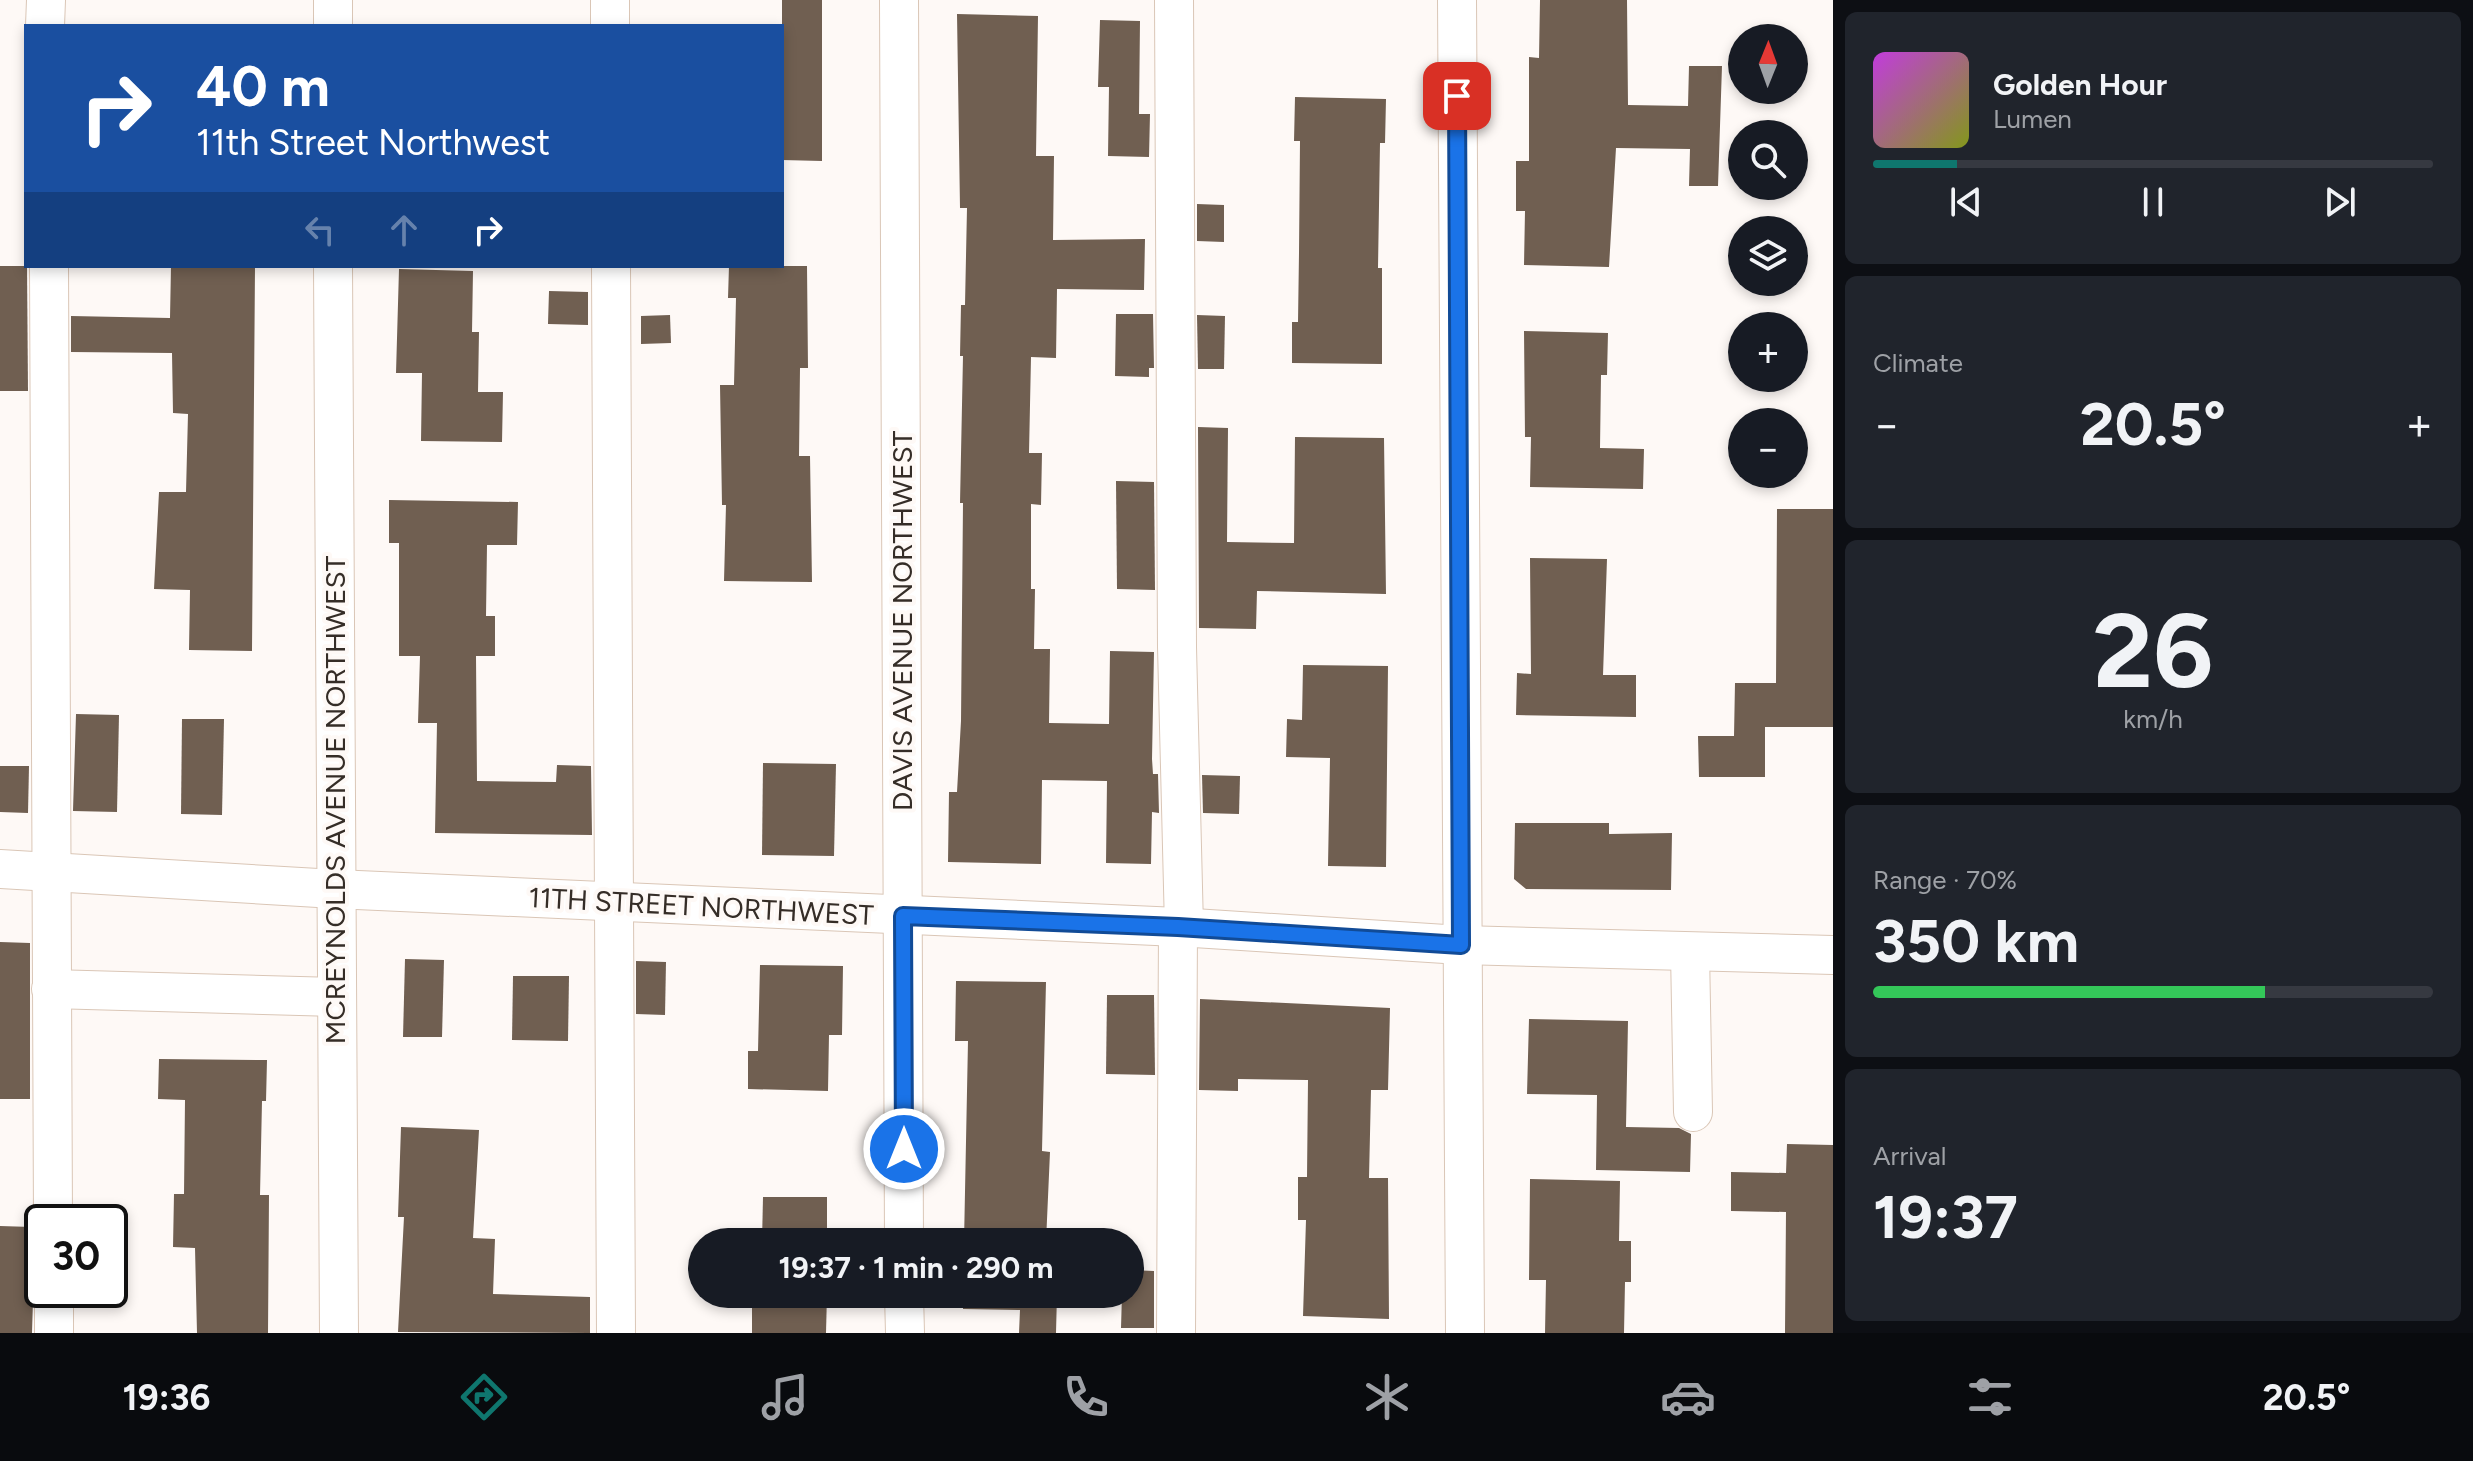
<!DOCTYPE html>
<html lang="en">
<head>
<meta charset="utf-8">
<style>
	:root { --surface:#171b24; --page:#20242c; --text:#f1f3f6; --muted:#9ea1a6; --line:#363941; --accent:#0f766e }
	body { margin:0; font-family:Figtree,sans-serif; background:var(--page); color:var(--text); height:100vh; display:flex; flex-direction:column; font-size:30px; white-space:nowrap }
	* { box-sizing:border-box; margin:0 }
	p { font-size:26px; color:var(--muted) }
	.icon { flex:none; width:44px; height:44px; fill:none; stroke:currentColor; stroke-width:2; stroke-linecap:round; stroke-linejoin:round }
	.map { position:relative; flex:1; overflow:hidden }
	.sheet { display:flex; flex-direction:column; gap:12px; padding:12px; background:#0d0f14; width:640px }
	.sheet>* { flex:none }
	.top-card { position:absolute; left:24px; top:24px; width:760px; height:244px; border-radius:0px; box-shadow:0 4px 12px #0003; background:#1a4fa0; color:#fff; overflow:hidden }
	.needle { width:52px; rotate:1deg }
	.tools { position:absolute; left:1728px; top:24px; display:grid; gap:16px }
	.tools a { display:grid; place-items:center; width:80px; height:80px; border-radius:50%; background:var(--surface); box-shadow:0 4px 12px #0003; font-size:40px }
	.speed { position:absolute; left:24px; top:1204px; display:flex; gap:16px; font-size:40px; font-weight:700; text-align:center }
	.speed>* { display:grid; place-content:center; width:104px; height:104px; border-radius:50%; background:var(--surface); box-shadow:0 4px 12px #0003; line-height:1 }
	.speed .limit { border:4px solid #111; border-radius:12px; background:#fff; color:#111 }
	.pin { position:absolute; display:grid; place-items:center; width:68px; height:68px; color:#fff; margin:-34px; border-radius:16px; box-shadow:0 4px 12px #0006 }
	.me { position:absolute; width:88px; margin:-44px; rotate:0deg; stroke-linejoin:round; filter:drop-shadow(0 0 6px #0008) }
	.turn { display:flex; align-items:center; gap:28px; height:168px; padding:0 40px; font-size:36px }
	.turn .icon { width:104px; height:104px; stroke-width:2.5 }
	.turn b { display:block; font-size:56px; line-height:68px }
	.lanes { display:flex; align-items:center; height:76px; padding:0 40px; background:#0003; justify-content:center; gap:40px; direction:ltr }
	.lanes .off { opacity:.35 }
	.big { font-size:60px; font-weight:700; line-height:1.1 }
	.sheet .tile { flex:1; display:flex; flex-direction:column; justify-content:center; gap:12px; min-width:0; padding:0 28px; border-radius:12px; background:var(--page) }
	.sheet .dial { align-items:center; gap:0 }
	.dial b { font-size:104px; line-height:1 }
	.song { display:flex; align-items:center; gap:24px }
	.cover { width:96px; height:96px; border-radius:12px; background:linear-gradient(135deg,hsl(290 70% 55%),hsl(70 70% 35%)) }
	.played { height:8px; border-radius:4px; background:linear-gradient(90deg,var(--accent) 15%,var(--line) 15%) }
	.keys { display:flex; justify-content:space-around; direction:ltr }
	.heat { display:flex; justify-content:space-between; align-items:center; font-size:44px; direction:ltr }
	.charge { height:12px; border-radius:6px; background:linear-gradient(90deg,#34c759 70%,var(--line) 0) }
	.trip { position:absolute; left:688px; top:1228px; width:456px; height:80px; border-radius:40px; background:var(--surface); box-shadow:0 4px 12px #0003; font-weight:700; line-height:80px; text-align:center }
	.tab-bar { display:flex; height:128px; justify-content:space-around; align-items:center; background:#090b0e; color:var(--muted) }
	.tab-bar .icon { width:56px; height:56px }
	.tab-bar .current { color:var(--accent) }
	.tab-bar b { font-size:36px; color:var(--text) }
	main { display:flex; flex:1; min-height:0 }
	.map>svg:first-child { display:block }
</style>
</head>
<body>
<main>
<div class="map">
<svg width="1833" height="1333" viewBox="0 0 1833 1333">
	<rect width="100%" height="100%" fill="#fef9f6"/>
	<g fill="#705f51">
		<polygon points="782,0 822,0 822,161 782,160"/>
		<polygon points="1540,0 1627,0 1628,105 1688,106 1689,66 1722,66 1718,186 1689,186 1690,149 1616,148 1609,267 1524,265 1525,211 1516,211 1516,161 1529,161 1529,57 1539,58"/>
		<polygon points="957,14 1038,16 1036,156 1054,156 1053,240 1145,239 1144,290 1057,289 1056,358 1031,357 1029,453 1042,453 1041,505 1031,504 1031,589 1035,589 1034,649 1050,649 1049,723 1109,724 1110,651 1154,652 1152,759 1153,774 1158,774 1159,813 1152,812 1151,864 1106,863 1107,781 1042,780 1041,864 948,862 949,792 957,792 961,721 963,503 960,503 963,356 960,356 961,305 965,305 967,208 960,208"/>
		<polygon points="1100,20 1140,21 1139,114 1150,114 1149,157 1108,156 1109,87 1098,87"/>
		<polygon points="1295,97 1386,99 1385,143 1380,143 1378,268 1382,268 1382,364 1292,363 1292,322 1298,322 1299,253 1300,141 1294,141"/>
		<polygon points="1197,204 1224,205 1224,242 1197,241"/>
		<polygon points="0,266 27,266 28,391 0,391"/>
		<polygon points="171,266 255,266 252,651 189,650 190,590 154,589 159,492 186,492 188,414 173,413 172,353 71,352 71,316 170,318"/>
		<polygon points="729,266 807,266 808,368 800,368 799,456 810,456 812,582 724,581 726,505 722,505 720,385 734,385 736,298 728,298"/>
		<polygon points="399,269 473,271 472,332 479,332 478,392 503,392 502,442 421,441 422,373 396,373"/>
		<polygon points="549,291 588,292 588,325 548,324"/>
		<polygon points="1116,314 1153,314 1154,368 1149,368 1149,377 1115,376"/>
		<polygon points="670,315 671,343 641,344 641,316"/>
		<polygon points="1197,315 1225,316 1224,369 1198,369"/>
		<polygon points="1524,331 1608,333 1607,375 1601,375 1600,448 1644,449 1643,489 1530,487 1531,437 1525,437"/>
		<polygon points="1198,427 1228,428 1227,542 1294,543 1295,437 1384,438 1386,594 1257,591 1256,629 1199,628"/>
		<polygon points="1116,481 1154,482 1155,590 1117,589"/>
		<polygon points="389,500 518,502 517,545 487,545 486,616 495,616 495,656 476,656 477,781 556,782 557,765 591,766 592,835 435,833 437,723 418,723 420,656 399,656 399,543 389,543"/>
		<polygon points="1777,509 1833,509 1833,727 1765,727 1765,777 1699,777 1698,736 1734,736 1735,683 1776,683"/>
		<polygon points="1530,558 1607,559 1603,675 1636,675 1636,717 1516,715 1517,673 1531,674"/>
		<polygon points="1303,665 1388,666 1386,867 1328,866 1330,758 1286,757 1287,719 1302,720"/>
		<polygon points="76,714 119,715 117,812 73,811"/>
		<polygon points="182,719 224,719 222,815 181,814"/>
		<polygon points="763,763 836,764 834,856 762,855"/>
		<polygon points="0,766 29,766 28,813 0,812"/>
		<polygon points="1202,775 1240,776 1239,814 1203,813"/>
		<polygon points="1515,823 1609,823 1609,834 1672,833 1671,890 1526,889 1514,879"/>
		<polygon points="0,942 30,943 30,1099 0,1099"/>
		<polygon points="405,959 444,960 442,1037 403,1037"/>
		<polygon points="636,961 666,962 665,1015 636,1014"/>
		<polygon points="760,965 843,966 842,1035 829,1035 828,1091 748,1089 748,1051 758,1051"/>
		<polygon points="513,976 569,976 568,1041 512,1040"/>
		<polygon points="956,981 1046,982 1042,1151 1050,1152 1046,1242 964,1242 968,1041 955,1041"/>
		<polygon points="1107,995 1154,995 1155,1075 1106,1074"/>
		<polygon points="1200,999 1390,1008 1388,1090 1371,1090 1369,1178 1388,1178 1389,1319 1303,1316 1306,1220 1298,1220 1298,1177 1307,1177 1308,1080 1238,1079 1238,1091 1199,1090"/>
		<polygon points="1529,1019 1628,1021 1626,1127 1679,1128 1691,1134 1690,1172 1596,1170 1597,1095 1527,1094"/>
		<polygon points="159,1059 267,1060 266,1101 262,1101 260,1195 269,1195 268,1333 197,1333 195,1248 173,1247 174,1194 184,1194 185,1100 158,1099"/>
		<polygon points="401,1127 479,1130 473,1238 495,1239 493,1294 590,1297 590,1333 398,1332 404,1217 398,1217"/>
		<polygon points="1787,1144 1833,1145 1833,1333 1785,1333 1786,1212 1731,1211 1731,1172 1786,1173"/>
		<polygon points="1530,1179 1620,1181 1619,1241 1631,1241 1631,1282 1625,1282 1624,1333 1545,1333 1546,1280 1529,1280"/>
		<polygon points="763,1197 827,1197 827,1242 762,1242"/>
		<polygon points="0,1226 32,1227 35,1234 32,1333 0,1333"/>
		<polygon points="1130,1270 1154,1271 1154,1328 1121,1328 1122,1294 1130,1294"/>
		<polygon points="752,1294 827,1294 826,1333 752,1333"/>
		<polygon points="963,1294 1057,1294 1056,1333 1019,1333 1020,1310 963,1309"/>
	</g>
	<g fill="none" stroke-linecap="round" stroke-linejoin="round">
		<defs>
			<g id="minor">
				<polyline points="333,0 333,26"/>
				<polyline points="610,0 610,26"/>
				<polyline points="899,0 904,1242"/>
				<polyline points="1174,0 1177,647 1184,927"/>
				<polyline points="1457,0 1465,1333"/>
				<polyline points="45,26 46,0"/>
				<polyline points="49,266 53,1222"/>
				<polyline points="333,266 339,1333"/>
				<polyline points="611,266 616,1333"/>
				<polyline points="0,869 335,889 1178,927 1461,945 1833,955"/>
				<polyline points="1690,952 1693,1112"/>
				<polyline points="51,989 336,997"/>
				<polyline points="54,1290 54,1333"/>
				<polyline points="904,1294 905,1333"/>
				<polyline points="1176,1333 1178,927"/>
			</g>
		</defs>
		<use href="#minor" stroke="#dac6b6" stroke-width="40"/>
		<use href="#minor" stroke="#fff" stroke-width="38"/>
	</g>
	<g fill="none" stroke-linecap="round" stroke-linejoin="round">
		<defs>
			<polyline id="route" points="904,1149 903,916 1178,927 1461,945 1457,96"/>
		</defs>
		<use href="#route" stroke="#114b97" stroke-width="20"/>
		<use href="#route" stroke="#1a73e8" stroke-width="14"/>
	</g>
	<g text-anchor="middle" stroke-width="8" stroke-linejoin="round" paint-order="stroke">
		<g font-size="28" fill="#352d27" stroke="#fef9f6">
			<text transform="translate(902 621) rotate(-90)" y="10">DAVIS AVENUE NORTHWEST</text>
			<text transform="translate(335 800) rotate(-90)" y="10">MCREYNOLDS AVENUE NORTHWEST</text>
			<text transform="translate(701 906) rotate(3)" y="10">11TH STREET NORTHWEST</text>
		</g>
	</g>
</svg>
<div class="tools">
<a><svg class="needle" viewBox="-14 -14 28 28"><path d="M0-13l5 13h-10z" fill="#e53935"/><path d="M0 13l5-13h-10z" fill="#9ea1a6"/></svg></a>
<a><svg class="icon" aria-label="search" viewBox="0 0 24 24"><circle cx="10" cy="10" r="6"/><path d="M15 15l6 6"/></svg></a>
<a><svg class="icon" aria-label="layers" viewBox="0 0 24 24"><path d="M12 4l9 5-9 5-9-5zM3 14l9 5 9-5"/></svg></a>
<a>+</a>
<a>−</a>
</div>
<div class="speed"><div class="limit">30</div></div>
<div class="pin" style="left:1457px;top:96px;background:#d93025"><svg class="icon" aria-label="arrive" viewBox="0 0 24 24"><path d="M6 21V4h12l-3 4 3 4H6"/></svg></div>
<svg class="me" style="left:904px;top:1149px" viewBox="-20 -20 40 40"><circle r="17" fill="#1a73e8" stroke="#fff" stroke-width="3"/><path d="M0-11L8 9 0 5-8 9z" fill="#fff"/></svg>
<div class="trip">19:37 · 1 min · 290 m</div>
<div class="top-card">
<div class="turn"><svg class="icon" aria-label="right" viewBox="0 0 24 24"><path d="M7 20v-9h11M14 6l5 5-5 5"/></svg><div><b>40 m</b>11th Street Northwest</div></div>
<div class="lanes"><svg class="icon off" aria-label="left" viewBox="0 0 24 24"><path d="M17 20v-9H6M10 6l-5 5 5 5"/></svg><svg class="icon off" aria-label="ahead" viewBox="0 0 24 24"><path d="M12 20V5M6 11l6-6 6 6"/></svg><svg class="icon" aria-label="right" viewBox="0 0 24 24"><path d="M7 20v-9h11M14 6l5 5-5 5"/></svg></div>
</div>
</div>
<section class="sheet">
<div class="tile">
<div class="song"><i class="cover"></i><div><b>Golden Hour</b><p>Lumen</p></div></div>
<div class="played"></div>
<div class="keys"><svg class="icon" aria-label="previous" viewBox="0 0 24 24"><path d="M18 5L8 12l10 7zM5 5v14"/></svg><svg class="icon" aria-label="pause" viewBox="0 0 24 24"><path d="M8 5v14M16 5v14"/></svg><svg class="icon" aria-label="next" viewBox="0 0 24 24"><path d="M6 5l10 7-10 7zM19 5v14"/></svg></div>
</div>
<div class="tile"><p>Climate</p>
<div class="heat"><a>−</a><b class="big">20.5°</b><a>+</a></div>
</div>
<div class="tile dial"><b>26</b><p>km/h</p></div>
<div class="tile"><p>Range · 70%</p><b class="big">350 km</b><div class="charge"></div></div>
<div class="tile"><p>Arrival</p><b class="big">19:37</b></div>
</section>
</main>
<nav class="tab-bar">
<b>19:36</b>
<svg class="icon current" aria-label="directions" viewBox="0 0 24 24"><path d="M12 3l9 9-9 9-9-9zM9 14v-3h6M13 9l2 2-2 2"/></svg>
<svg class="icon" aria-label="music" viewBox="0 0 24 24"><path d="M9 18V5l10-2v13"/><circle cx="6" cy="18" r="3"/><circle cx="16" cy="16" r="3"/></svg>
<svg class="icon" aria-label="phone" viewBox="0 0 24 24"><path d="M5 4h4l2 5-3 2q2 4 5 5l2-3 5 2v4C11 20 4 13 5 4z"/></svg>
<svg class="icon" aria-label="climate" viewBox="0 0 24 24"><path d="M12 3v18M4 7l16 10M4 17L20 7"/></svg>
<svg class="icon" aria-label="car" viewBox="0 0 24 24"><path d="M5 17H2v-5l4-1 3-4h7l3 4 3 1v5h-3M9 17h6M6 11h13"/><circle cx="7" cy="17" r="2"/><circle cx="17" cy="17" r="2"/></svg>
<svg class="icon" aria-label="filters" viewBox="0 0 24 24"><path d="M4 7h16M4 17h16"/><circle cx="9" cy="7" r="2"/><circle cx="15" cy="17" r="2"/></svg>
<b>20.5°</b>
</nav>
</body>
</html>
